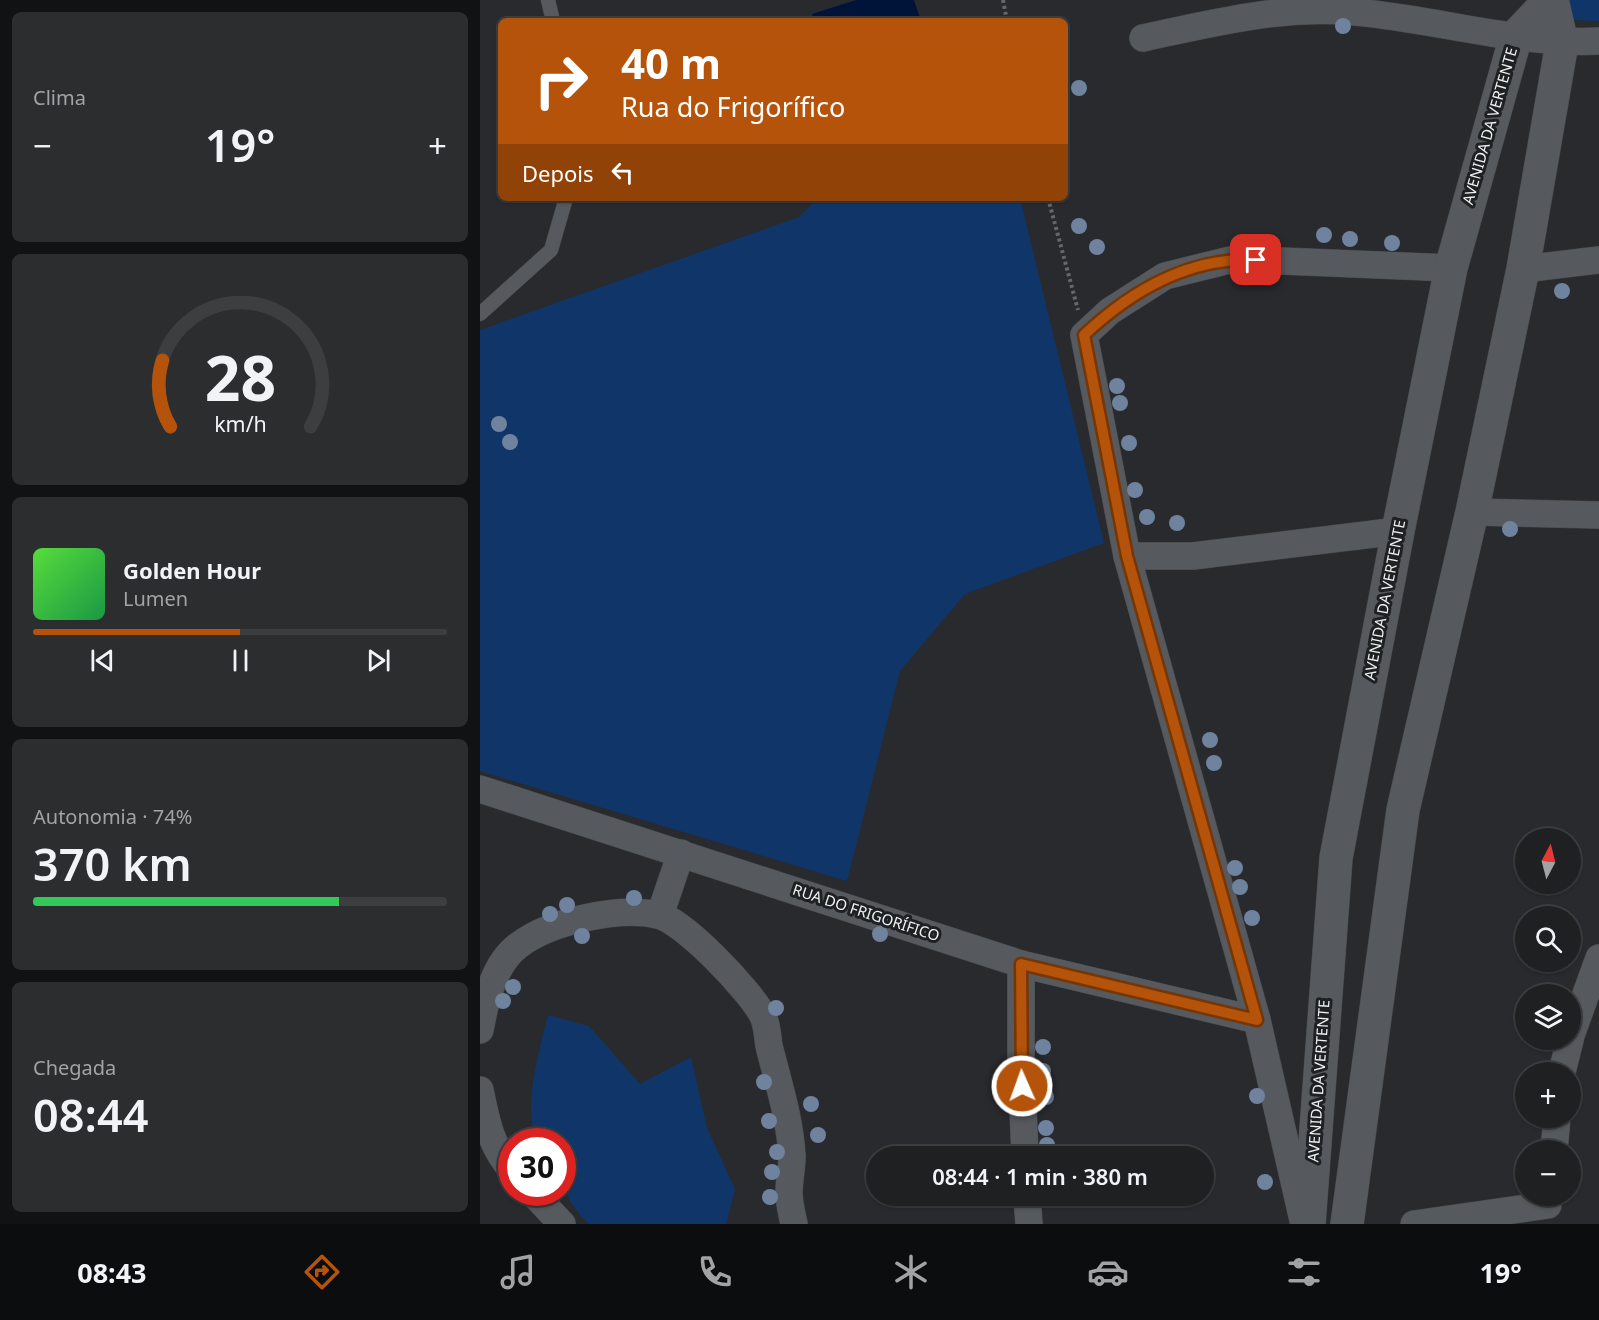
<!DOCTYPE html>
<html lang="pt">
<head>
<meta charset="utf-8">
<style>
	:root { --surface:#1e2022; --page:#2b2d2f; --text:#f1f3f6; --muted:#a1a3a5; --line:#3c3e40; --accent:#b45309 }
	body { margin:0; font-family:"Noto Sans",sans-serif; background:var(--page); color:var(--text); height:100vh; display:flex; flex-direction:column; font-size:22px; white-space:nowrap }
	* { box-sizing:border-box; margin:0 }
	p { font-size:20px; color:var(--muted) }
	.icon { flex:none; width:33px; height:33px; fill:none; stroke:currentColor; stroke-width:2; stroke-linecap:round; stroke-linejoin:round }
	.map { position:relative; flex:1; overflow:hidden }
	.drawer { display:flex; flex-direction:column; gap:12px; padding:12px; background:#101213; width:480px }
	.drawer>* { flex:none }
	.banner { position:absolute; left:18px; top:18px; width:570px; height:183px; border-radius:9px; box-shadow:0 2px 4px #0004,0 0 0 2px var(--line); background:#b45309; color:#fff; overflow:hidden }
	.needle { width:39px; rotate:7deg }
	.buttons { position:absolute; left:1035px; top:828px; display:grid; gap:12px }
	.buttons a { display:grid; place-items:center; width:66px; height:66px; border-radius:50%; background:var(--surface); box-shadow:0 2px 4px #0004,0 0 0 2px var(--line); font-size:30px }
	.speed { position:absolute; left:18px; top:1128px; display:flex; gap:12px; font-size:30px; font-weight:700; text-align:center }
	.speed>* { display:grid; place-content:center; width:78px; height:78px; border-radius:50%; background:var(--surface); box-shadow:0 2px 4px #0004,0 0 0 2px var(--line); line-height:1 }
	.speed .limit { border:9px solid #d22; background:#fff; color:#111 }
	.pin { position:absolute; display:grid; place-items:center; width:51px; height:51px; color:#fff; margin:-26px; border-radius:12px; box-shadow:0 3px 9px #0006 }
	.me { position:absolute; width:66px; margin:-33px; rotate:358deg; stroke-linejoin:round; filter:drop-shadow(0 0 4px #0008) }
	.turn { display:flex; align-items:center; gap:21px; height:126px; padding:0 24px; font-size:27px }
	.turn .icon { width:78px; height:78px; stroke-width:2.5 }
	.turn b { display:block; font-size:42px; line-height:51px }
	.then { display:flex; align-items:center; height:57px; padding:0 24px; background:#0003; gap:12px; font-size:22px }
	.big { font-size:45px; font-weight:600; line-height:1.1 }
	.drawer .card { flex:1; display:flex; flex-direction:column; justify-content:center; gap:9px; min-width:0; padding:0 21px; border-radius:9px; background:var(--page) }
	.drawer .dial { align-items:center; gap:0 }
	.dial svg { height:156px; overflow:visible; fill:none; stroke:var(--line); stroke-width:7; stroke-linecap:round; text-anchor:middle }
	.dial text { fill:var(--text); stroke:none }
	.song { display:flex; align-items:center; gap:18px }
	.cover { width:72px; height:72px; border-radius:9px; background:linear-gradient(135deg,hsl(110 70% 55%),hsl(140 70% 35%)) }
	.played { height:6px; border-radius:3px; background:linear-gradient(90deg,var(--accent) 50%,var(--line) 50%) }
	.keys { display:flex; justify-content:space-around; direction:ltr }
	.heat { display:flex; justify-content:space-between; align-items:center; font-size:33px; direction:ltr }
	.charge { height:9px; border-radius:4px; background:linear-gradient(90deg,#34c759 74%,var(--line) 0) }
	.trip { position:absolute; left:386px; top:1146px; width:348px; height:60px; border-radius:30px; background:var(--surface); box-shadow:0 2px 4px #0004,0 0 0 2px var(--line); font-weight:600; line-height:60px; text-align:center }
	.menu { display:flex; height:96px; justify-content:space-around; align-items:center; background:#0c0d0e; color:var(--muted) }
	.menu .icon { width:42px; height:42px }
	.menu .on { color:var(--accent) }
	.menu b { font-size:27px; color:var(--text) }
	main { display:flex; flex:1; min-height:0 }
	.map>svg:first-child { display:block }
</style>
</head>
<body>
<main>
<section class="drawer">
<div class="card"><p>Clima</p>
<div class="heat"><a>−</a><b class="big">19°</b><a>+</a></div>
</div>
<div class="card dial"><svg viewBox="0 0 100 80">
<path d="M14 69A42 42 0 1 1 86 69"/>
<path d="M14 69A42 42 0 0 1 10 35" stroke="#b45309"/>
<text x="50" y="56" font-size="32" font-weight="700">28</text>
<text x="50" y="72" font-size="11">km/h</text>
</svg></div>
<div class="card">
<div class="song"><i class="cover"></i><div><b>Golden Hour</b><p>Lumen</p></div></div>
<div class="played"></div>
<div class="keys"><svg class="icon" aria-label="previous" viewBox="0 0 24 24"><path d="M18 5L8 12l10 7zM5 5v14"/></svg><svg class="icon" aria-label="pause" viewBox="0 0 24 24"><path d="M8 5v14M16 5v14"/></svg><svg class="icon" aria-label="next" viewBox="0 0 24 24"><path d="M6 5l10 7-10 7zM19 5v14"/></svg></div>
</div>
<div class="card"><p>Autonomia · 74%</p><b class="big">370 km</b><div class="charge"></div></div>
<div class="card"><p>Chegada</p><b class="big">08:44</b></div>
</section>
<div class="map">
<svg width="1119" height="1224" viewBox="0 0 1119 1224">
	<rect width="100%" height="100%" fill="#282a2e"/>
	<g fill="#103669">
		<polygon points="1087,0 1119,0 1119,21 1094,20"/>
		<polygon points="338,198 540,198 624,543 485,594 420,671 367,881 0,771 0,330 319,217"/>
		<path d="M68,1015l41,11 51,58 51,-27 16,71 28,61 -9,35h-137c-29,-28 -27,-46 -27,-82l-24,-1c-17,-29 2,-93 10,-126z"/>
	</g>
	<polygon fill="#001338" points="376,0 434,0 441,21 334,21 332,14"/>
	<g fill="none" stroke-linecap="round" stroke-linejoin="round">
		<defs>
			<g id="service">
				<polyline points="68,0 73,21"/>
				<polyline points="0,314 71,250 86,198"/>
			</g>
			<g id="minor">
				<path d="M663,38c70,-15 140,-33 212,-26 82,7 162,33 244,29"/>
				<polyline points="1043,269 1119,260"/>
				<polyline points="992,512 1119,515"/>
				<polyline points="647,556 713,556 918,531"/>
				<polyline points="0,789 541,964 777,1020"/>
				<polyline points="180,915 201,853"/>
				<polyline points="541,964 541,1062 545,1156"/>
				<path d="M0,1030c5,-28 14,-67 39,-85 32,-24 100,-39 139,-30 26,6 92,76 104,99 6,10 5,25 8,36 9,35 20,70 22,106 0,12 -3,25 -3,37 0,10 3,21 5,31"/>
				<polyline points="1090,1038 1119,958"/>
				<polyline points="1082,1072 1090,1040"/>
				<path d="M0,1090c6,30 11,57 32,80"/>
				<polyline points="1074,1150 1077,1118"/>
				<polyline points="52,1192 82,1224"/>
				<polyline points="547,1196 549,1224"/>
				<polyline points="823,1220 777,1020 647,556 604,335 630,311 685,276 754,259 971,268"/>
				<polyline points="934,1224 1068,1205"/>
			</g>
			<g id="tertiary">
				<polyline points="829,1224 856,858 918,531 971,268 1036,36 1070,0"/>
				<polyline points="867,1224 923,810 992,512 1043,269 1082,43 1072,0"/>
			</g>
		</defs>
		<use href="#service" stroke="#45484b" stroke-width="15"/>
		<use href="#minor" stroke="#45484b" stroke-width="28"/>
		<use href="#tertiary" stroke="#45484b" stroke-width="34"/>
		<g stroke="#65676b" stroke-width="4" stroke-dasharray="3 3" stroke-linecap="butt">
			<polyline points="523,0 527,21"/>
			<polyline points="568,198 598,310"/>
		</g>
		<use href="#service" stroke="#56595d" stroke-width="14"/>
		<use href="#minor" stroke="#56595d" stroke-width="27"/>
		<use href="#tertiary" stroke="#56595d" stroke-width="33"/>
	</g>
	<g fill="#6f839f">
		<circle cx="863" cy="26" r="8"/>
		<circle cx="599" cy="88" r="8"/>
		<circle cx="599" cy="226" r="8"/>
		<circle cx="844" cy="235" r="8"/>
		<circle cx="870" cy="239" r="8"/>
		<circle cx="912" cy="243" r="8"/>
		<circle cx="617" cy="247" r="8"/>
		<circle cx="1082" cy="291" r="8"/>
		<circle cx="637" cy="386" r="8"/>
		<circle cx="640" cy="403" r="8"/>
		<circle cx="19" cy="424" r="8"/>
		<circle cx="30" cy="442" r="8"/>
		<circle cx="649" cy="443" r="8"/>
		<circle cx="655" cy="490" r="8"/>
		<circle cx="667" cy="517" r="8"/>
		<circle cx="697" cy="523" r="8"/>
		<circle cx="1030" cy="529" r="8"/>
		<circle cx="730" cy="740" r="8"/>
		<circle cx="734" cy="763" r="8"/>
		<circle cx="755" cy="868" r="8"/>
		<circle cx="760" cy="887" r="8"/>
		<circle cx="154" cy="898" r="8"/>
		<circle cx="87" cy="905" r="8"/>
		<circle cx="70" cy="914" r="8"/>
		<circle cx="772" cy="918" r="8"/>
		<circle cx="400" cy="934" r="8"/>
		<circle cx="102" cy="936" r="8"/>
		<circle cx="33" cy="987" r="8"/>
		<circle cx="23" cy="1001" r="8"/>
		<circle cx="296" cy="1008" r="8"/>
		<circle cx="563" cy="1047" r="8"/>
		<circle cx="563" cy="1071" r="8"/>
		<circle cx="284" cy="1082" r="8"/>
		<circle cx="777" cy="1096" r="8"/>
		<circle cx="566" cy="1097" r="8"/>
		<circle cx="331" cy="1104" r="8"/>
		<circle cx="289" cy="1121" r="8"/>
		<circle cx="566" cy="1128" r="8"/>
		<circle cx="338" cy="1135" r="8"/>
		<circle cx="567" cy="1145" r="8"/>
		<circle cx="297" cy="1152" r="8"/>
		<circle cx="292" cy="1172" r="8"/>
		<circle cx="785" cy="1182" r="8"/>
		<circle cx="290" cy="1197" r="8"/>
	</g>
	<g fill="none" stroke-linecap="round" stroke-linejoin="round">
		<defs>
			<path id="route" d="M542,1086l-1,-122 236,56 -130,-464 -43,-221c47,-44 105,-78 172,-75"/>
		</defs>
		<use href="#route" stroke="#753606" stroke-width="15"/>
		<use href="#route" stroke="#b45309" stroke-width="10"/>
	</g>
	<g text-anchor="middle" stroke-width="6" stroke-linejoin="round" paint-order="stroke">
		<g font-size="15" fill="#eef0f2" stroke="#1e2124">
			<text transform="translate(1010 126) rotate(-74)" y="5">AVENIDA DA VERTENTE</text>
			<text transform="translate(905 600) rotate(-79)" y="5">AVENIDA DA VERTENTE</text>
			<text transform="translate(386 913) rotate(18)" y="5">RUA DO FRIGORÍFICO</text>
			<text transform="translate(839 1081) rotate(-86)" y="5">AVENIDA DA VERTENTE</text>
		</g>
	</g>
</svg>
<div class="buttons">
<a><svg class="needle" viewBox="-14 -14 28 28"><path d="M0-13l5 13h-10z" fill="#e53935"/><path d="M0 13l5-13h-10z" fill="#a1a3a5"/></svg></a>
<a><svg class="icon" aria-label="search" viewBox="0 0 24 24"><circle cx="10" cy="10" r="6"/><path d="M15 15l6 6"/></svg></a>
<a><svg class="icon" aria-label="layers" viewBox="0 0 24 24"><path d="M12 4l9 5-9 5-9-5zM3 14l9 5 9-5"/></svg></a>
<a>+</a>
<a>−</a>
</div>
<div class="speed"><div class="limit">30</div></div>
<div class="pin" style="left:776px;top:260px;background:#d93025"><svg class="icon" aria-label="arrive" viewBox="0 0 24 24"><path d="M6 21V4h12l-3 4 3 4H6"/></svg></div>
<svg class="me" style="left:542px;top:1086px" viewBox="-20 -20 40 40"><circle r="17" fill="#b45309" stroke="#fff" stroke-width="3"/><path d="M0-11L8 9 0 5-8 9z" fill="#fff"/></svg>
<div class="trip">08:44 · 1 min · 380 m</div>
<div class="banner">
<div class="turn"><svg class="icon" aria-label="right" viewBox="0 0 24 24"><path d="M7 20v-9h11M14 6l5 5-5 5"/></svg><div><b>40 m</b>Rua do Frigorífico</div></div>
<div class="then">Depois<svg class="icon" aria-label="left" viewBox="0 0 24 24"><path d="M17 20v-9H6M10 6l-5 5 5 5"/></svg></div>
</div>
</div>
</main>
<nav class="menu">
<b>08:43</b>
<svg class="icon on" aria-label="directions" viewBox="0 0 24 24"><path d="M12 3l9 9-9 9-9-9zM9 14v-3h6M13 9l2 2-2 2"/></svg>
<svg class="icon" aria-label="music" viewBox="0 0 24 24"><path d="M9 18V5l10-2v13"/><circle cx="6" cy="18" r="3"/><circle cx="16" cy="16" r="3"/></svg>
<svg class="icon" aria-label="phone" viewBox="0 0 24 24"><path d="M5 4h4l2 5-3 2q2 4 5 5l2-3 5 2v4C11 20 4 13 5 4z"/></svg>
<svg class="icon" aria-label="climate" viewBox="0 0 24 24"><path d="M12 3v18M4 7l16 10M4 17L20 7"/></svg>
<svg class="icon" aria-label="car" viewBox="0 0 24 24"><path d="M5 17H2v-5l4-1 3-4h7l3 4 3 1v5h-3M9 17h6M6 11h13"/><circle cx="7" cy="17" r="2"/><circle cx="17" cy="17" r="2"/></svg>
<svg class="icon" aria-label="filters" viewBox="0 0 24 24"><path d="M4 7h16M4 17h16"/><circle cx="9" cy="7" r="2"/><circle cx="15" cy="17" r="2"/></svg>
<b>19°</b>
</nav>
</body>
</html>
